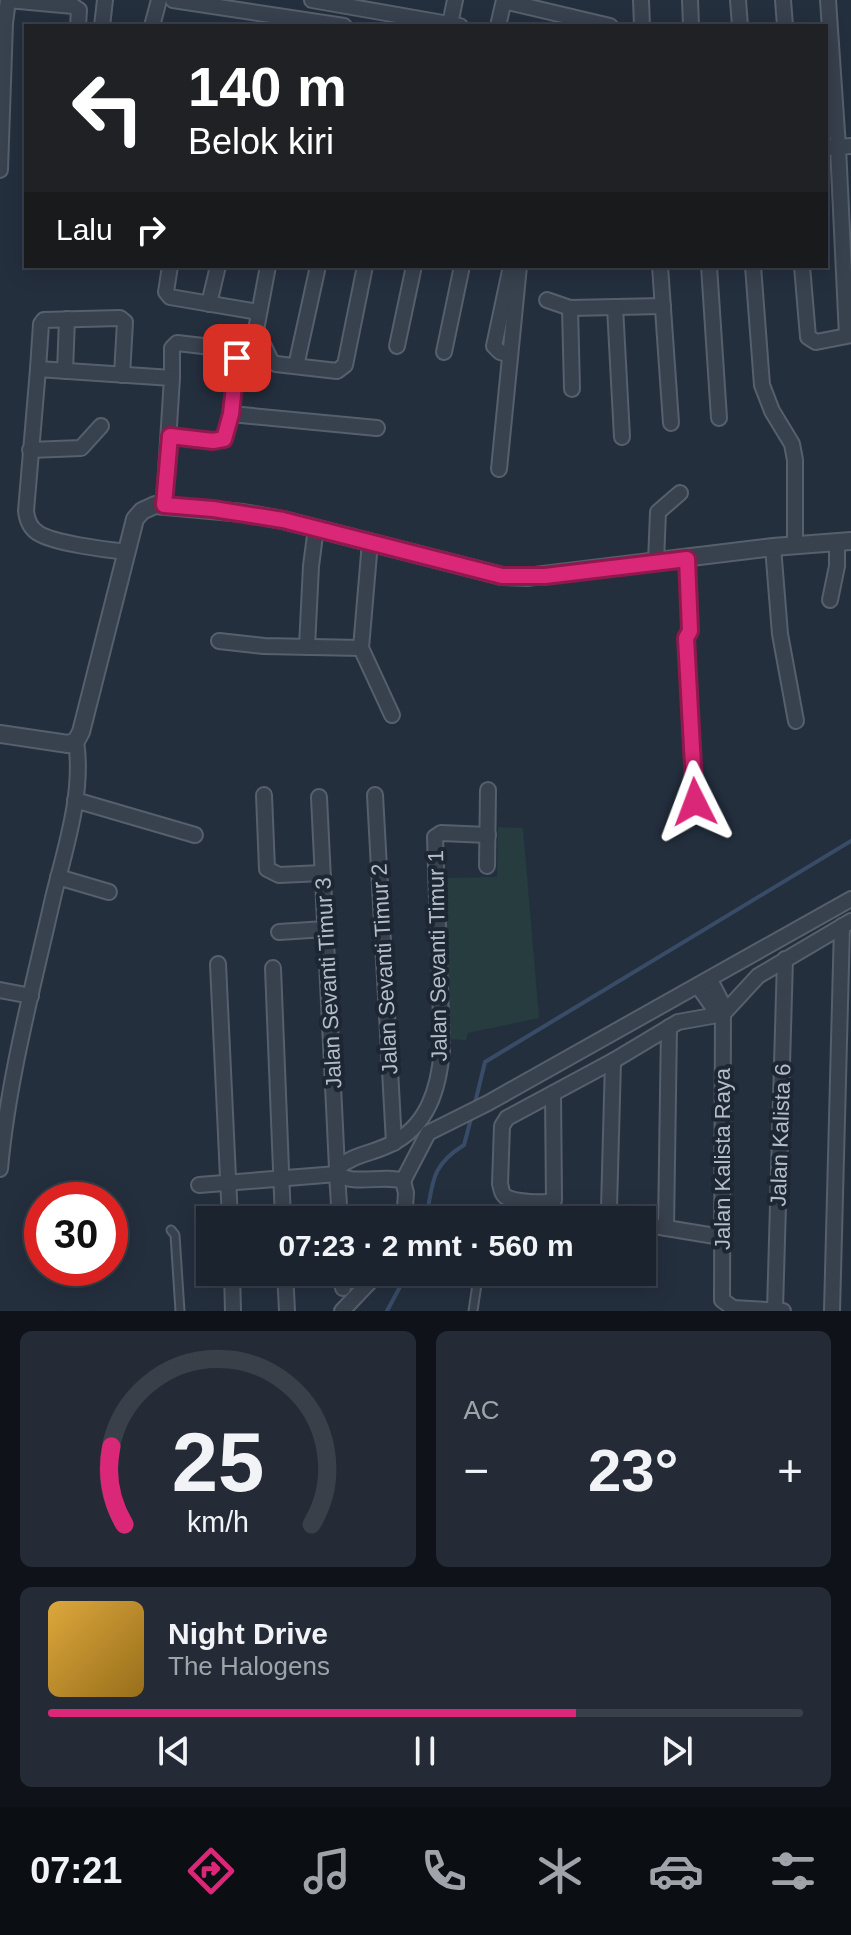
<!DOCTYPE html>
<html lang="id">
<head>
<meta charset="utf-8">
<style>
	:root { --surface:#1b232e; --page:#242b36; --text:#f1f3f6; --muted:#a0a4aa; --line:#39404a; --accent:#db2777 }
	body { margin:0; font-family:Arial,sans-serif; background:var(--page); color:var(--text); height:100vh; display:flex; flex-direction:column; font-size:30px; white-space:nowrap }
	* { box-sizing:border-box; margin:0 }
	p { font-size:26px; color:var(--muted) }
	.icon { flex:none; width:44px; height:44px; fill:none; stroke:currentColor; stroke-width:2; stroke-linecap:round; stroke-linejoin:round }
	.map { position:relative; height:1311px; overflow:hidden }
	.details { display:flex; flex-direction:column; gap:20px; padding:20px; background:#0f1319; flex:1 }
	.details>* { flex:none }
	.hud { position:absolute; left:24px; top:24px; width:804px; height:244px; border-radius:0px; box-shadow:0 4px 20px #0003,0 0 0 2px var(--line); background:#202124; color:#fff; overflow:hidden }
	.speed { position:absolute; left:24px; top:1182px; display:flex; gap:16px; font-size:40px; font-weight:700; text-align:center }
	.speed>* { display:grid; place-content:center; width:104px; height:104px; border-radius:50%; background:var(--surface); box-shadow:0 4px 20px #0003,0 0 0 2px var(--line); line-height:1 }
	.speed .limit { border:12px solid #d22; background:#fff; color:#111 }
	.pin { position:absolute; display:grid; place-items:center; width:68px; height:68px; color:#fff; margin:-34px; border-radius:16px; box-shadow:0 4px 12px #0006 }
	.me { position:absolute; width:88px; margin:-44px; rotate:357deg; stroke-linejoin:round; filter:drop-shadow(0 0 6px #0008) }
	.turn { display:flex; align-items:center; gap:28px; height:168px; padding:0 32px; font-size:36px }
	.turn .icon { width:104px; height:104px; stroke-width:2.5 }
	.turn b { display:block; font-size:56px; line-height:68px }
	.then { display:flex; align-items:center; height:76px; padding:0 32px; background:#0003; gap:16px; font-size:30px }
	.big { font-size:60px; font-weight:700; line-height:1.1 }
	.details .tile { flex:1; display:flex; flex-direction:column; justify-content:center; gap:12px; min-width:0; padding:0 28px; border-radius:12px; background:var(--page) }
	.details .dial { align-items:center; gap:0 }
	.dial svg { height:208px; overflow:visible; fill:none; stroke:var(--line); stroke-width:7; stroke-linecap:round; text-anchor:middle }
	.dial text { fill:var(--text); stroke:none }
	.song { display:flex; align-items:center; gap:24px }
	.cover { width:96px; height:96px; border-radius:12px; background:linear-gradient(135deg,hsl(40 70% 55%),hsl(40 70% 35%)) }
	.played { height:8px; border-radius:4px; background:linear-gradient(90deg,var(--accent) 70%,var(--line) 70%) }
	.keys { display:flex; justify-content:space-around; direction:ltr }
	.heat { display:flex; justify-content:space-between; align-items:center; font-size:44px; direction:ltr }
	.details .tiles { flex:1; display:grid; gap:20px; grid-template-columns:1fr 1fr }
	.tile:last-child { grid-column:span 2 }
	.trip { position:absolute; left:196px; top:1206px; width:460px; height:80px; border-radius:0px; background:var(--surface); box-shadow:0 4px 20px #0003,0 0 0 2px var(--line); font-weight:700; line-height:80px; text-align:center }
	.menu { display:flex; height:128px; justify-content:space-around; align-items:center; background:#0b0e12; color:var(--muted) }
	.menu .icon { width:56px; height:56px }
	.menu .selected { color:var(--accent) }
	.menu b { font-size:36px; color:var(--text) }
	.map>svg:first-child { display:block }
</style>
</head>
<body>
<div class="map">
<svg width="851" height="1311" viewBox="0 0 851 1311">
	<rect width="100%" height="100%" fill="#242f3e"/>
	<polygon fill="#263c3f" points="498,827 523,828 539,1018 468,1033 466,1040 448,1039 445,878 497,877"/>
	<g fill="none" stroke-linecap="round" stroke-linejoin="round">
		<g stroke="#394c67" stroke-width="4">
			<polyline points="474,1107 485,1062 851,841"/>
			<path d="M426,1220c7,-37 4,-54 38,-75l8,-30"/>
			<polyline points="387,1311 408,1272"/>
		</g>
		<defs>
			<g id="service">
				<polyline points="171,1230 175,1235 180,1311"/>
				<polyline points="473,1311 478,1277"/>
			</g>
			<g id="minor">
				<polyline points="8,0 73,6 79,10 78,26"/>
				<polyline points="173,0 344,26"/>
				<polyline points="312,0 460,26"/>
				<polyline points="641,0 642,26"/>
				<polyline points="690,0 691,26"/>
				<polyline points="738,0 740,26"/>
				<polyline points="783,0 785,26"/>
				<polyline points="504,1 610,26"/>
				<polyline points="450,24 455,0"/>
				<polyline points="102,26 105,0"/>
				<polyline points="152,26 159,0"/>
				<polyline points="498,26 504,0"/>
				<polyline points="826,148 851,146"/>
				<polyline points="0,170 5,23 8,0"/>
				<polyline points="170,266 166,292 170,297 258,312"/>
				<polyline points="268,266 256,330 271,361 276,364 337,371 345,365 365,266"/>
				<polyline points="660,266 671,423"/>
				<polyline points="709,266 719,418"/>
				<polyline points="753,266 762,385 772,411 792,444 795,460 795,546"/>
				<polyline points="802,266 808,337 816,342 847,336 838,147 828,0"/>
				<polyline points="547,300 570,308 663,306"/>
				<polyline points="209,304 218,266"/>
				<polyline points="615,307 622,437"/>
				<polyline points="570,308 572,389"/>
				<polyline points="397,346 414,266"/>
				<polyline points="444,352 462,266"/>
				<polyline points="510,355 500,352 494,346 511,266"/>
				<polyline points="296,366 318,266"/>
				<polyline points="38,369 41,324 44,320 120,318 125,322 122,375"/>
				<polyline points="65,371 67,319"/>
				<polyline points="231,414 377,428"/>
				<polyline points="170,436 213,441 224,439 231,414 237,355 229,349 177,343 172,348 172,378"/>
				<polyline points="30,450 81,448 101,426"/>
				<polyline points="499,469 519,266"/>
				<polyline points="370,542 361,648 392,715"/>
				<polyline points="773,547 780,634 796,721"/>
				<path d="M127,552c-20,-2 -74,-9 -89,-19 -8,-5 -11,-13 -12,-22l12,-142 134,9 -8,127"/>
				<polyline points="687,559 690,631 686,638 695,802"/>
				<polyline points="656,562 658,512 680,493"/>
				<polyline points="830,600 837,566 837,542"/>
				<polyline points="219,641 264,646 361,648"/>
				<polyline points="307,647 311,566 316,528"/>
				<polyline points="264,795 267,869 279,875 322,873"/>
				<polyline points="375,795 394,1143"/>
				<polyline points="319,797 337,1168"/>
				<polyline points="75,800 195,835"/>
				<polyline points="487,866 488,790"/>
				<polyline points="58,877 109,892"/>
				<polyline points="279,932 325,929"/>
				<polyline points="218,964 230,1220"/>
				<polyline points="273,968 283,1220"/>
				<polyline points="710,980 723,1005 722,1300 733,1308 783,1311"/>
				<polyline points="698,986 715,1010 723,1014"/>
				<polyline points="0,990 31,996"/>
				<polyline points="613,1061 609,1208 611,1216 618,1220"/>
				<path d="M553,1093l1,107c-8,4 -40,2 -48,-3 -5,-3 -4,-7 -6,-13l2,-58 5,-8 106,-57 65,-39 45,-8 35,-38 93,-55"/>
				<path d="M0,1169c8,-90 33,-182 53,-271 12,-49 31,-105 23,-157"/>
				<polyline points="403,1181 428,1133 488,1103 851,899"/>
				<polyline points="199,1185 337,1174 340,1220"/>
				<path d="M404,1220l2,-27 -3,-12c-20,-7 -48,5 -66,-7v-6c18,-14 33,-14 52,-23 39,-18 50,-57 53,-96l-7,-212 6,-4 47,2"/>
				<polyline points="642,1224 721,1237"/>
				<polyline points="666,1228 669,1027"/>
				<polyline points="232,1272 233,1311"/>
				<polyline points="285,1272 287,1311"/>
				<polyline points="342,1272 343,1288"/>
				<polyline points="775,1310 785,959"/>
				<polyline points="342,1311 379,1272"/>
				<polyline points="832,1311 842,926"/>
			</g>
			<polyline id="tertiary" points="0,734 68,744 76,741 81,732 135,519 142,511 155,505 243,513 283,520 502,576 527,577 773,547 851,541"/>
		</defs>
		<use href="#service" stroke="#565f6c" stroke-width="11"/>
		<use href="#minor" stroke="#565f6c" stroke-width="18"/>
		<use href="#tertiary" stroke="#565f6c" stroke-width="20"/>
		<use href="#service" stroke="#38414e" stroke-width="7"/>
		<use href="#minor" stroke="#38414e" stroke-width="14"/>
		<use href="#tertiary" stroke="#38414e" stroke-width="16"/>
	</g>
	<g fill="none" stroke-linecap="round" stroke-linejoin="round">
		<defs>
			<polyline id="route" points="237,358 231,414 224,439 213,441 170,436 164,505 213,509 283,520 502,576 545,576 687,559 690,631 686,638 695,802"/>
		</defs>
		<use href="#route" stroke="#8e194d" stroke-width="20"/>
		<use href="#route" stroke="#db2777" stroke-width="14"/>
	</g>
	<g text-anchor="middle" stroke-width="8" stroke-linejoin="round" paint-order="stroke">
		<g font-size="22" fill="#b4bcc9" stroke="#1d2633">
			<text transform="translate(437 956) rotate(-91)" y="8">Jalan Sevanti Timur 1</text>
			<text transform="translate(384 969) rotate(-93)" y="8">Jalan Sevanti Timur 2</text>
			<text transform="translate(328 983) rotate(-93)" y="8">Jalan Sevanti Timur 3</text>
			<text transform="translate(780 1135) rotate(-88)" y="8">Jalan Kalista 6</text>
			<text transform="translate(722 1159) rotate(-90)" y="8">Jalan Kalista Raya</text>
		</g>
	</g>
</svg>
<div class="speed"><div class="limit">30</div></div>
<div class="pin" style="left:237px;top:358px;background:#d93025"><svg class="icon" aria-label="arrive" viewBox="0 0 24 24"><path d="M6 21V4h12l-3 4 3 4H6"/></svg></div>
<svg class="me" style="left:695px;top:802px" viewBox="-20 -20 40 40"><path d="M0-17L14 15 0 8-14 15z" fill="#db2777" stroke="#fff" stroke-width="4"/></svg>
<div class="trip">07:23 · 2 mnt · 560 m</div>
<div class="hud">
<div class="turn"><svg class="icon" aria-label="left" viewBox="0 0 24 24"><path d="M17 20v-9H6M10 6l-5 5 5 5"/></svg><div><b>140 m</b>Belok kiri</div></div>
<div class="then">Lalu<svg class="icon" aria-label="right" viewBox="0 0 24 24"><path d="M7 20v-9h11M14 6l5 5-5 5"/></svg></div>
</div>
</div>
<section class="details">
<div class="tiles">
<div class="tile dial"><svg viewBox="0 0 100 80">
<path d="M14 69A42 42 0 1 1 86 69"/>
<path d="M14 69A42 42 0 0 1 9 39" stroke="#db2777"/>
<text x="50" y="56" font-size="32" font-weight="700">25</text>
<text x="50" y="72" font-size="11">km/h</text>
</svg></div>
<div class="tile"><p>AC</p>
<div class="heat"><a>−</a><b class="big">23°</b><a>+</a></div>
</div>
<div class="tile">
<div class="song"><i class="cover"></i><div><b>Night Drive</b><p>The Halogens</p></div></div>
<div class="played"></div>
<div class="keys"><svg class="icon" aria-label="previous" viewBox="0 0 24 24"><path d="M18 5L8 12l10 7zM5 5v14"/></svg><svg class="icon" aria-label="pause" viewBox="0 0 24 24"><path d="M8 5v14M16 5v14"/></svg><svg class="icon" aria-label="next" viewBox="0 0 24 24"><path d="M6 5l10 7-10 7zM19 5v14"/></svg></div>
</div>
</div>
</section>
<nav class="menu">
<b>07:21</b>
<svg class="icon selected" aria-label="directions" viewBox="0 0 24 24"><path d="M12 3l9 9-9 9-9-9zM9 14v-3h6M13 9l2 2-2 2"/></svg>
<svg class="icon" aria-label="music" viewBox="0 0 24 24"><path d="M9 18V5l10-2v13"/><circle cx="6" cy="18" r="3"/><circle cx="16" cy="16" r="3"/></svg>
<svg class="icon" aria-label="phone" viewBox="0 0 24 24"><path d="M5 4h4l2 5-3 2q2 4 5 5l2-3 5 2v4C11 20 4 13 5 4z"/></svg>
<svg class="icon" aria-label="climate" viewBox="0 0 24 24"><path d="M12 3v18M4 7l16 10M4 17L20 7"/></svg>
<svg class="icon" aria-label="car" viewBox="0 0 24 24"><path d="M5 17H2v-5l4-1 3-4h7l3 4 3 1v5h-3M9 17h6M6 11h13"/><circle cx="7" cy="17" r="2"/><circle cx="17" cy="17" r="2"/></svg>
<svg class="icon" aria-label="filters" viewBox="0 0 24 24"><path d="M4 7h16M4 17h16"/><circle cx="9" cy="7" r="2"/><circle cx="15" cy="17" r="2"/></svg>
</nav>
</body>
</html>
